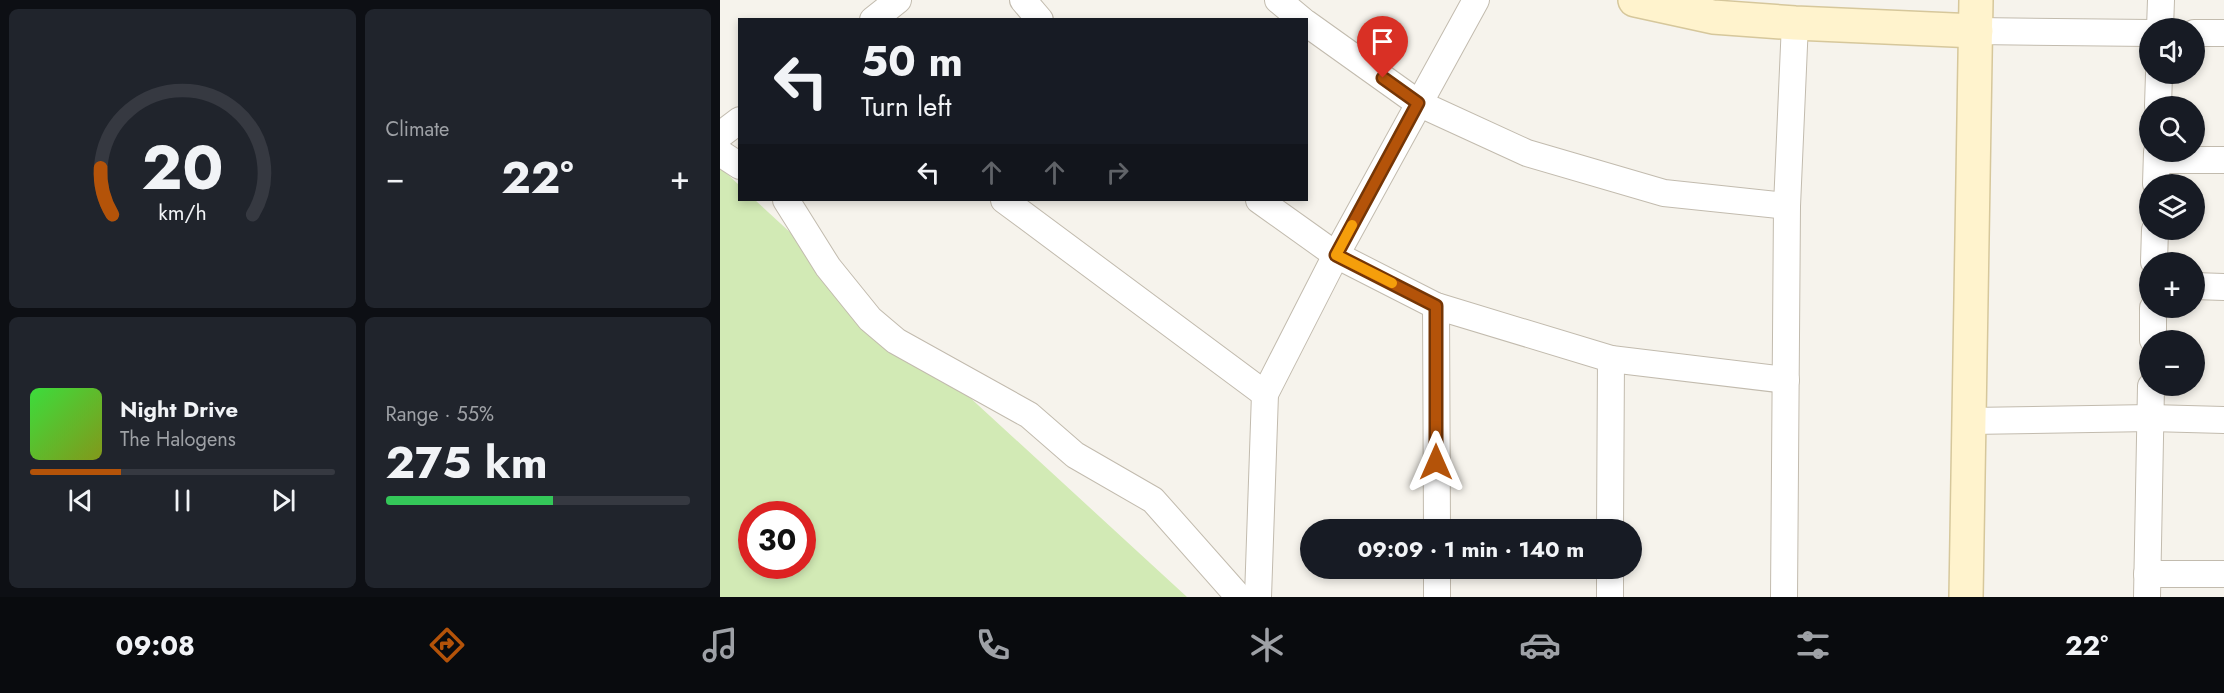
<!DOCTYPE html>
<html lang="en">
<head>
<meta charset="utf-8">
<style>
	:root { --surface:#171b24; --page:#20242c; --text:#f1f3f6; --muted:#9ea1a6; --line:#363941; --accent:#b45309 }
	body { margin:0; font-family:Jost,sans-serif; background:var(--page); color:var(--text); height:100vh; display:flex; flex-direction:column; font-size:22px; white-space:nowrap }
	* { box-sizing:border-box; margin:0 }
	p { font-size:20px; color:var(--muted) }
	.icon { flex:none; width:33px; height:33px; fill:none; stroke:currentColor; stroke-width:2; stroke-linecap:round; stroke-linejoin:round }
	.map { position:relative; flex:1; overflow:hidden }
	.drawer { display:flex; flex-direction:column; gap:9px; padding:9px; background:#0d0f14; width:720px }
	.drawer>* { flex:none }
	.guide { position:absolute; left:18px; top:18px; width:570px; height:183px; border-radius:0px; box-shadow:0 3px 9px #0003; background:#171b24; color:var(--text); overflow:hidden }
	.controls { position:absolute; left:1419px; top:18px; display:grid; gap:12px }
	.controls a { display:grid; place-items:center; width:66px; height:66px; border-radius:50%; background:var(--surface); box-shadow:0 3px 9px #0003; font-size:30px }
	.speed { position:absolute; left:18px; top:501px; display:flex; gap:12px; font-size:30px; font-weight:700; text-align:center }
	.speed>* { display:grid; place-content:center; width:78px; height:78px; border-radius:50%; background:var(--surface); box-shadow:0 3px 9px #0003; line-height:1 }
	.speed .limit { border:9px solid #d22; background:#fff; color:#111 }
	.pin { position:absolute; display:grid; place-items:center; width:51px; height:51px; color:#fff; margin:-62px -26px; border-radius:50% 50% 50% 0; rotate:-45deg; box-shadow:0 0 6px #0007 }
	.pin .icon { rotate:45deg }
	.me { position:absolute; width:66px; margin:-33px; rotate:0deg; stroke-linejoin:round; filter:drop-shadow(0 0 4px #0008) }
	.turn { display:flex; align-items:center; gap:21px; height:126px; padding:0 24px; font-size:27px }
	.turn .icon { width:78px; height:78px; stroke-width:2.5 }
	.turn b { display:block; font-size:42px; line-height:51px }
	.lanes { display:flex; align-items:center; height:57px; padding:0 24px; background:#0003; justify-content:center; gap:30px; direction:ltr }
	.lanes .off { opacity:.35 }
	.big { font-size:45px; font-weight:700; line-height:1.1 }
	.drawer .widget { flex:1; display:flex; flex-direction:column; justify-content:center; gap:9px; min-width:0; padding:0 21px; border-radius:9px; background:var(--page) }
	.drawer .dial { align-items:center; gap:0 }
	.dial svg { height:156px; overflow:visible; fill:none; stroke:var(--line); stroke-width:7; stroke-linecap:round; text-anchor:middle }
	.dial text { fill:var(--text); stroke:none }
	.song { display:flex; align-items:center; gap:18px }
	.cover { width:72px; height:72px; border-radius:9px; background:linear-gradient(135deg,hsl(120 70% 55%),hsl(70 70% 35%)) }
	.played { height:6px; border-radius:3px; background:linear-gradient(90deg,var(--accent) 30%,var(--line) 30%) }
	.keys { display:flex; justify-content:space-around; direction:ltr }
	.heat { display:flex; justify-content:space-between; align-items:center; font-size:33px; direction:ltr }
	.charge { height:9px; border-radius:4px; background:linear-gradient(90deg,#34c759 55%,var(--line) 0) }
	.drawer .tiles { flex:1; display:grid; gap:9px; grid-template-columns:repeat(2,1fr) }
	.trip { position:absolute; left:580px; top:519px; width:342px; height:60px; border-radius:30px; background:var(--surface); box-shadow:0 3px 9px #0003; font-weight:700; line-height:60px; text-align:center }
	.menu { display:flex; height:96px; justify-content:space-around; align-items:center; background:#090b0e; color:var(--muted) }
	.menu .icon { width:42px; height:42px }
	.menu .on { color:var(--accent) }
	.menu b { font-size:27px; color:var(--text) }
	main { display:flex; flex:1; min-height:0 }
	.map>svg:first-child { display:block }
</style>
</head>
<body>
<main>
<section class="drawer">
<div class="tiles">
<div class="widget dial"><svg viewBox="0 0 100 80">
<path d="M14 69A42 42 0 1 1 86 69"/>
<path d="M14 69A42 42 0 0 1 8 45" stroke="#b45309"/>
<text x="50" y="56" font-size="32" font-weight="700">20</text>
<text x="50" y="72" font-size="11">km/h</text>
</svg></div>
<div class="widget"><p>Climate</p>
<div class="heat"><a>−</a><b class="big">22°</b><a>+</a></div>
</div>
<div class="widget">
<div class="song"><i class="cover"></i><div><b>Night Drive</b><p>The Halogens</p></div></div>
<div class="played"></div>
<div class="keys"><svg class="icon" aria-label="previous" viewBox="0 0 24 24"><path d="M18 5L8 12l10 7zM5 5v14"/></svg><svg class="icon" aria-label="pause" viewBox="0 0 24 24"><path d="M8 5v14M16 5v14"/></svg><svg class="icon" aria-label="next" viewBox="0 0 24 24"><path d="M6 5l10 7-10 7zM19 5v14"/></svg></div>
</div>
<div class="widget"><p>Range · 55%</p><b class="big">275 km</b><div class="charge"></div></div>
</div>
</section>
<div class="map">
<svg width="1504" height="597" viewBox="0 0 1504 597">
	<rect width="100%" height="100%" fill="#f6f3ec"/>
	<path fill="#d2eab5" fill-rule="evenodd" d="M0,167l19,18 1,15h15l432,397h-467zM32,514h50v52h-50z"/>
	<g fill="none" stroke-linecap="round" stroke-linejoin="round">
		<defs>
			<g id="street">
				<polyline points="303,0 320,20"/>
				<polyline points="558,0 582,20"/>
				<polyline points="153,20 178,0"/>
				<polyline points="586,23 698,103 807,153 944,193 1067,206"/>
				<polyline points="1440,28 1441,0"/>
				<polyline points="1256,31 1430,33"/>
				<polyline points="1474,33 1504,33"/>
				<polyline points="1438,106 1439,74"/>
				<polyline points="0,135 20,120"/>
				<polyline points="0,153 20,166"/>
				<polyline points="1437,160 1504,160"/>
				<polyline points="1436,184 1437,152"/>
				<polyline points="66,200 108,267 150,319 176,341 309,415 355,455 433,500 519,597"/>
				<polyline points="284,200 545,394"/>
				<polyline points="539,200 616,255 716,306 891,359 1066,380"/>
				<polyline points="1434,262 1435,230"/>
				<polyline points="1474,286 1504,287"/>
				<polyline points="716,306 717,530"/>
				<polyline points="1433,340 1433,308"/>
				<polyline points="1250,421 1431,418 1504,420"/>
				<polyline points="890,530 891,359"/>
				<polyline points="717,568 717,597"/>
				<polyline points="1427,574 1504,574"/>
				<polyline points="538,597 545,394 616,255 756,0"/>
				<polyline points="890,597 890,568"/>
				<polyline points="1064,597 1067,206 1075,23"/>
				<polyline points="1427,597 1431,386"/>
			</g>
			<g id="secondary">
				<polyline points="915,0 993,17 1075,23 1256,31"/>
				<polyline points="1246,597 1256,0"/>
			</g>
		</defs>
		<use href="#street" stroke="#c2bbae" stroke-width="28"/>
		<use href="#secondary" stroke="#d6c79b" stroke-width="36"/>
		<use href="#street" stroke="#fff" stroke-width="26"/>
		<use href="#secondary" stroke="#fff3cd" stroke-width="33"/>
	</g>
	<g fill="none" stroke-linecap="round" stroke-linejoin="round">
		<defs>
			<polyline id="route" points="663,78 698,103 616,255 716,306 716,462"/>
		</defs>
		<use href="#route" stroke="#753606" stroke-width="15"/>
		<use href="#route" stroke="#b45309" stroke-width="10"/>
		<polyline stroke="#f59e0b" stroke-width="10" points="632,225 616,255 672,283"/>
	</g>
</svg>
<div class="controls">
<a><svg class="icon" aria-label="sound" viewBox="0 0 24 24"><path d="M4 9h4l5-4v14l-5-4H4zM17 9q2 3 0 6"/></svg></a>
<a><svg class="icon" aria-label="search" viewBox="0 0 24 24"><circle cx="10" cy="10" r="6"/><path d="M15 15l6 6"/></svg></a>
<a><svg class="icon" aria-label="layers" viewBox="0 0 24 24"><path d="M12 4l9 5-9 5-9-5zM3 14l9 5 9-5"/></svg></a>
<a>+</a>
<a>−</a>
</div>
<div class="speed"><div class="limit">30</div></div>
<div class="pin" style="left:663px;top:78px;background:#d93025"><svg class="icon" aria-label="arrive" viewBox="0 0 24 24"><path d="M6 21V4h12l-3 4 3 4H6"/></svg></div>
<svg class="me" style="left:716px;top:462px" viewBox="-20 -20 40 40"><path d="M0-17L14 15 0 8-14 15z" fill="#b45309" stroke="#fff" stroke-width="4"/></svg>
<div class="trip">09:09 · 1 min · 140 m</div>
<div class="guide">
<div class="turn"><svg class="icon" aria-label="left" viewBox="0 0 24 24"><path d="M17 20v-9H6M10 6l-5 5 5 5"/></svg><div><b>50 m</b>Turn left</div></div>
<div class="lanes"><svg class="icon" aria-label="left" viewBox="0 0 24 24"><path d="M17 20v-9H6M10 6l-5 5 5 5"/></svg><svg class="icon off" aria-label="ahead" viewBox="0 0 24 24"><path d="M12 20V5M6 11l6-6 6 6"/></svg><svg class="icon off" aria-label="ahead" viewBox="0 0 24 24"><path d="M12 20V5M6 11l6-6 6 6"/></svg><svg class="icon off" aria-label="right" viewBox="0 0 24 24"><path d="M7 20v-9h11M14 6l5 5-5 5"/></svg></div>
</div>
</div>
</main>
<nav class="menu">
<b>09:08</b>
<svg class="icon on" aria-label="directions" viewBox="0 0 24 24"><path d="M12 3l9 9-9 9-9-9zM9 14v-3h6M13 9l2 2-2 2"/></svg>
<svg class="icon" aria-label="music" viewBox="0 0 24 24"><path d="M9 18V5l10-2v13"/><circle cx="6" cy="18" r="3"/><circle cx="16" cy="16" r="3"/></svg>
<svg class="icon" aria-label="phone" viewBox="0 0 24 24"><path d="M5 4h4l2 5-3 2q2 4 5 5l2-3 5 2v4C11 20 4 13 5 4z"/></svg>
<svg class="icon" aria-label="climate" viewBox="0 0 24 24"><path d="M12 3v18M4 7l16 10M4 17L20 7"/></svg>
<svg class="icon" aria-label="car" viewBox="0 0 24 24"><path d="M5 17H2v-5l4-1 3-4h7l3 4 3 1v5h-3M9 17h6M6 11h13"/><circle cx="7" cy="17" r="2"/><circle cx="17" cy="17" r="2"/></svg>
<svg class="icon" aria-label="filters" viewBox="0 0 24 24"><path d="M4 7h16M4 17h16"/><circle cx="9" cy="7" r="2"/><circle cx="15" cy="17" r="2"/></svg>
<b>22°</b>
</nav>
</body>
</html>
